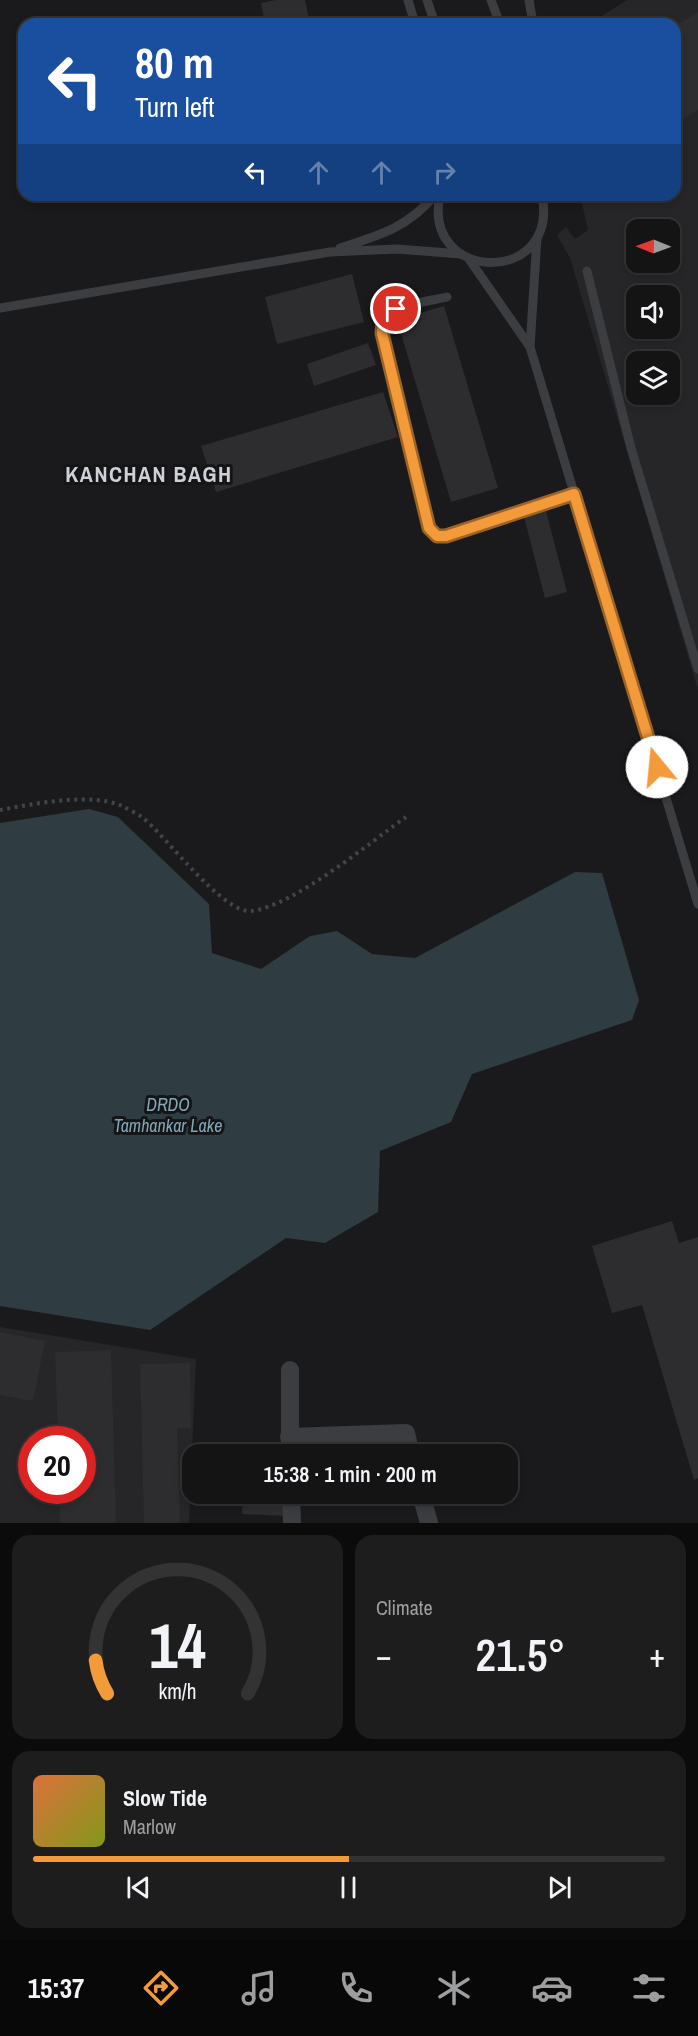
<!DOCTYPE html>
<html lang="en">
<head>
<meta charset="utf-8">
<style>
	:root { --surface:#141415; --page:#1d1d1e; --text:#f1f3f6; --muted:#9d9ea0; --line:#333334; --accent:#f39a3b }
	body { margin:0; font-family:"Archivo Narrow",sans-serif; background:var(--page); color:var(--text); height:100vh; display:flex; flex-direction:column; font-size:22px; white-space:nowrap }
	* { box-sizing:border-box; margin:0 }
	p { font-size:20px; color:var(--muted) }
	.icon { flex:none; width:33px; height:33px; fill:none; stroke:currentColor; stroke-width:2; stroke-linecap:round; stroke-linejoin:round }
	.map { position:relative; height:1523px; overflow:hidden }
	.panel { display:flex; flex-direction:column; gap:12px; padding:12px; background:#0b0b0c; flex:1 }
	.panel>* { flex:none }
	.banner { position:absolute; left:18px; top:18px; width:663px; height:183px; border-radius:18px; box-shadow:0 3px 9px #0003,0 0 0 2px var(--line); background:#1a4fa0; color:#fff; overflow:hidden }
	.needle { width:39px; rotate:271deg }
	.controls { position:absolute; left:626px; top:219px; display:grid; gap:12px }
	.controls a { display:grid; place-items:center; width:54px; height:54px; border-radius:12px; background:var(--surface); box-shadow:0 3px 9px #0003,0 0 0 2px var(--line); font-size:30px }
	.speed { position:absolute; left:18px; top:1426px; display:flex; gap:12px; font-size:30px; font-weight:700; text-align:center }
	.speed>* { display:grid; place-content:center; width:78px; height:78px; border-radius:50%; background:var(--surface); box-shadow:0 3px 9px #0003,0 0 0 2px var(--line); line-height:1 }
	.speed .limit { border:9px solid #d22; background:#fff; color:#111 }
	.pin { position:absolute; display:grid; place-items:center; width:51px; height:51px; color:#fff; margin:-26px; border:3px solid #fff; border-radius:50%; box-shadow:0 2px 6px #0007 }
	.me { position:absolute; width:66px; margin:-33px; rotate:343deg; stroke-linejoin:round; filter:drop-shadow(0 0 4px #0008) }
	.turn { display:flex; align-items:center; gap:21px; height:126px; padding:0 18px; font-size:27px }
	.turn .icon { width:78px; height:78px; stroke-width:2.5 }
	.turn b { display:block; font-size:42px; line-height:51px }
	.lanes { display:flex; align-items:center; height:57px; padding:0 18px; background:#0003; justify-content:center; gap:30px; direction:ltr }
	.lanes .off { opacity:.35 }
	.big { font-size:45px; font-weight:600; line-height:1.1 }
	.panel .widget { flex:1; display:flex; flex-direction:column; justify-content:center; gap:9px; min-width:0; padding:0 21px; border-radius:18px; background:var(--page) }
	.panel .dial { align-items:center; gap:0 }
	.dial svg { height:156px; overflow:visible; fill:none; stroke:var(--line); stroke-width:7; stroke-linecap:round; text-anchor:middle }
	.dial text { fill:var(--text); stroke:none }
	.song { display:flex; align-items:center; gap:18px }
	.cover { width:72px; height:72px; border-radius:9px; background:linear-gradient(135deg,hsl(20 70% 55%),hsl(70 70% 35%)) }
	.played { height:6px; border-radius:3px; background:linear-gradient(90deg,var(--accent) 50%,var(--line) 50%) }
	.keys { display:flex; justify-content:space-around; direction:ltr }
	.heat { display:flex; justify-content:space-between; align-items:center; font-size:33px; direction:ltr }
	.panel .tiles { flex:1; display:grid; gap:12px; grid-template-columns:1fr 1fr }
	.widget:last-child { grid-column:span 2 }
	.trip { position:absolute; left:182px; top:1444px; width:336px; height:60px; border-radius:18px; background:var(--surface); box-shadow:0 3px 9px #0003,0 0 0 2px var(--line); font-weight:600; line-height:60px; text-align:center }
	.tabs { display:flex; height:96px; justify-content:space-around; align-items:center; background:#080808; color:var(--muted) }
	.tabs .icon { width:42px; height:42px }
	.tabs .selected { color:var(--accent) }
	.tabs b { font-size:27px; color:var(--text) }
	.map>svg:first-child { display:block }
</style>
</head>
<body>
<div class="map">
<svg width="698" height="1523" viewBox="0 0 698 1523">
	<rect width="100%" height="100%" fill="#1a1a1c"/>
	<g fill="#262629" fill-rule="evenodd">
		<path d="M627,0h71v690l-128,-432 -13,-23 9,-8 9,12 13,-9 -8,-35h95v-171h-86zM636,230h33v32h-33zM636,296h33v32h-33zM636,362h33v32h-33z"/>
		<path d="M0,1327l196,32 -7,164h-189zM32,1440h50v51h-50z"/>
	</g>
	<polygon fill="#2f3c41" points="89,809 118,817 209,904 212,953 261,969 310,936 337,931 372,954 415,958 575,872 602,873 639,1000 632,1020 472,1074 451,1122 380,1151 378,1212 325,1243 286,1238 150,1330 0,1306 0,823"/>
	<g fill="#2d2d30">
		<polygon points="276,0 305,0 310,24 265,24 261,3"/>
		<polygon points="698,12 698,110 675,124 675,26"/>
		<polygon points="352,274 364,322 277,344 265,297"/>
		<polygon points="444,306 498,488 451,502 397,320"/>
		<polygon points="368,343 376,365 314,386 307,364"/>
		<polygon points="383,392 398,437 216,492 201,446"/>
		<polygon points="545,507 567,592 545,598 523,513"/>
		<polygon points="672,1221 679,1243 698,1237 698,1478 694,1480 642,1305 612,1313 592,1246"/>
		<polygon points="0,1332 45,1341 33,1401 0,1395"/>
		<polygon points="111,1350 116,1523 60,1523 59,1491 82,1491 82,1440 58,1440 55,1352"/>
		<polygon points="190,1363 191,1428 177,1428 180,1523 144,1523 140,1364"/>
		<polygon points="243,1494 285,1494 285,1516 242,1514"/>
	</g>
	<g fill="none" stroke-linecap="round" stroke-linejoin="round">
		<path stroke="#414448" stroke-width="4" stroke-dasharray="3 4.5" stroke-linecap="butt" d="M0,810c32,-6 91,-18 122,-4 6,3 14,7 20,11 23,18 81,97 109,94 43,-5 118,-68 155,-94"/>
		<g stroke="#3b3d41" stroke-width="9">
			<polyline points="408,0 415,24"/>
			<polyline points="427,0 435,24"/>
			<polyline points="491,0 500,24"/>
			<polyline points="529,0 533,24"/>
			<path d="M440,195c-19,88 120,92 102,0"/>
			<path d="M340,248c40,-13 67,-20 95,-53"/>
			<polyline points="469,259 530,347 698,904"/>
			<polyline points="587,271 631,448 698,669"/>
			<path d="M447,297c-24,6 -62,6 -65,36l47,195 8,8h9l128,-42"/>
			<polyline points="0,308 330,252 397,249 461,254"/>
			<polyline points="530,347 537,238"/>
		</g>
		<g stroke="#3b3d41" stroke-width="18">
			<polyline points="290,1370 290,1455"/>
			<polyline points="289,1437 406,1433 411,1455"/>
			<polyline points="291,1494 292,1523"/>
			<polyline points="421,1494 429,1523"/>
		</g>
	</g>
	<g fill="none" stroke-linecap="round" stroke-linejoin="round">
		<defs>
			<polyline id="route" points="396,309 383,322 382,333 429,528 437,536 446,536 574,494 657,767"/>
		</defs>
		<use href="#route" stroke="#9e6426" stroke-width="15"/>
		<use href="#route" stroke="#f39a3b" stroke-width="10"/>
	</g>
	<g text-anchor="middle" stroke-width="6" stroke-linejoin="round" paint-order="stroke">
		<g font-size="18" font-style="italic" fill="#84a6b6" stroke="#151517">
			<text x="168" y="1111">DRDO<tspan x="168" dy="21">Tamhankar Lake</tspan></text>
		</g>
		<g font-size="22" font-weight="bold" letter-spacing="1.5" fill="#ced2d8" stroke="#151517">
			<text x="149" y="482">KANCHAN BAGH</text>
		</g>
	</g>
</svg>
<div class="controls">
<a><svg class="needle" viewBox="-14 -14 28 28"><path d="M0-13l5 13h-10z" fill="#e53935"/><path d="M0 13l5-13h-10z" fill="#9d9ea0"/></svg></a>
<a><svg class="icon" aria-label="sound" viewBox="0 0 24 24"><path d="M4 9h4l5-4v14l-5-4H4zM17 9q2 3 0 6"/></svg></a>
<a><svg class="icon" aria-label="layers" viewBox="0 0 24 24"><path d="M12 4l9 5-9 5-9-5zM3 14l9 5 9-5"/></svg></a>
</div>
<div class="speed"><div class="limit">20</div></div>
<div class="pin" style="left:396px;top:309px;background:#d93025"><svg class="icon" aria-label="arrive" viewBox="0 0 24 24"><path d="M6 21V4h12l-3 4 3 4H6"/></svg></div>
<svg class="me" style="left:657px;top:767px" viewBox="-20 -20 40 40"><circle r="19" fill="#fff"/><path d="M0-13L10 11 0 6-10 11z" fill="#f39a3b"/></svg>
<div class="trip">15:38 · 1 min · 200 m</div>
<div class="banner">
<div class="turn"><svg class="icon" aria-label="left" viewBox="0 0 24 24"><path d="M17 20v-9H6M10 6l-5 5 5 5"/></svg><div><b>80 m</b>Turn left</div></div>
<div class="lanes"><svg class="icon" aria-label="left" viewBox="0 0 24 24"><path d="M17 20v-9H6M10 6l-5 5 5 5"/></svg><svg class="icon off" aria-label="ahead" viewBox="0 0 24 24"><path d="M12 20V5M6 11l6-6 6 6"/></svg><svg class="icon off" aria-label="ahead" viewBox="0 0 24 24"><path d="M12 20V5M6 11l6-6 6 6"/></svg><svg class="icon off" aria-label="right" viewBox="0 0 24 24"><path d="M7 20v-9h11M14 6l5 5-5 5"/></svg></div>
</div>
</div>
<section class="panel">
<div class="tiles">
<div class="widget dial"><svg viewBox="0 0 100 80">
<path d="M14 69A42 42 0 1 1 86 69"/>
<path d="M14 69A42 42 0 0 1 8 52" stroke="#f39a3b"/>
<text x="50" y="56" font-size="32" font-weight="700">14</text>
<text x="50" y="72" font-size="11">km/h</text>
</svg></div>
<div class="widget"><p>Climate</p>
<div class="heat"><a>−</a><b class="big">21.5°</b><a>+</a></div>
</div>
<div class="widget">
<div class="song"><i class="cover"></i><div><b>Slow Tide</b><p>Marlow</p></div></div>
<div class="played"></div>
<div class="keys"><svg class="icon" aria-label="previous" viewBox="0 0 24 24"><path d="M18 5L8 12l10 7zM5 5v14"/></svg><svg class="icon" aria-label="pause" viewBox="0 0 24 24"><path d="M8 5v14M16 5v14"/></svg><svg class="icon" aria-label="next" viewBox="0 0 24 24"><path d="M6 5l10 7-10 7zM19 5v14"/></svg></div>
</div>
</div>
</section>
<nav class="tabs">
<b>15:37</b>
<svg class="icon selected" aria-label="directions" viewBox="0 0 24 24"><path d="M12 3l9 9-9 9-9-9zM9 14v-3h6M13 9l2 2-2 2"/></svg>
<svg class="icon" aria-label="music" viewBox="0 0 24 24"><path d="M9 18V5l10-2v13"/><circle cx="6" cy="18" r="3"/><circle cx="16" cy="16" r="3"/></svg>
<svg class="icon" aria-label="phone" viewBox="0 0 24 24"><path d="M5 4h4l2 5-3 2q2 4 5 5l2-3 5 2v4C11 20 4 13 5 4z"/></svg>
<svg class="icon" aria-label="climate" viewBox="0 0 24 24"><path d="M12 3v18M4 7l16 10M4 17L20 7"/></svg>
<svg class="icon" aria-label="car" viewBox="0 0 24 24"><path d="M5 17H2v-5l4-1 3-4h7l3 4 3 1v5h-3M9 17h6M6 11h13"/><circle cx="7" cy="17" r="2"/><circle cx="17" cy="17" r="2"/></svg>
<svg class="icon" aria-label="filters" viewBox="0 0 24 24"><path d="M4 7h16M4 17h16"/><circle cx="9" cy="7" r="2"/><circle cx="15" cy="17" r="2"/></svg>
</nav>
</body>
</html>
